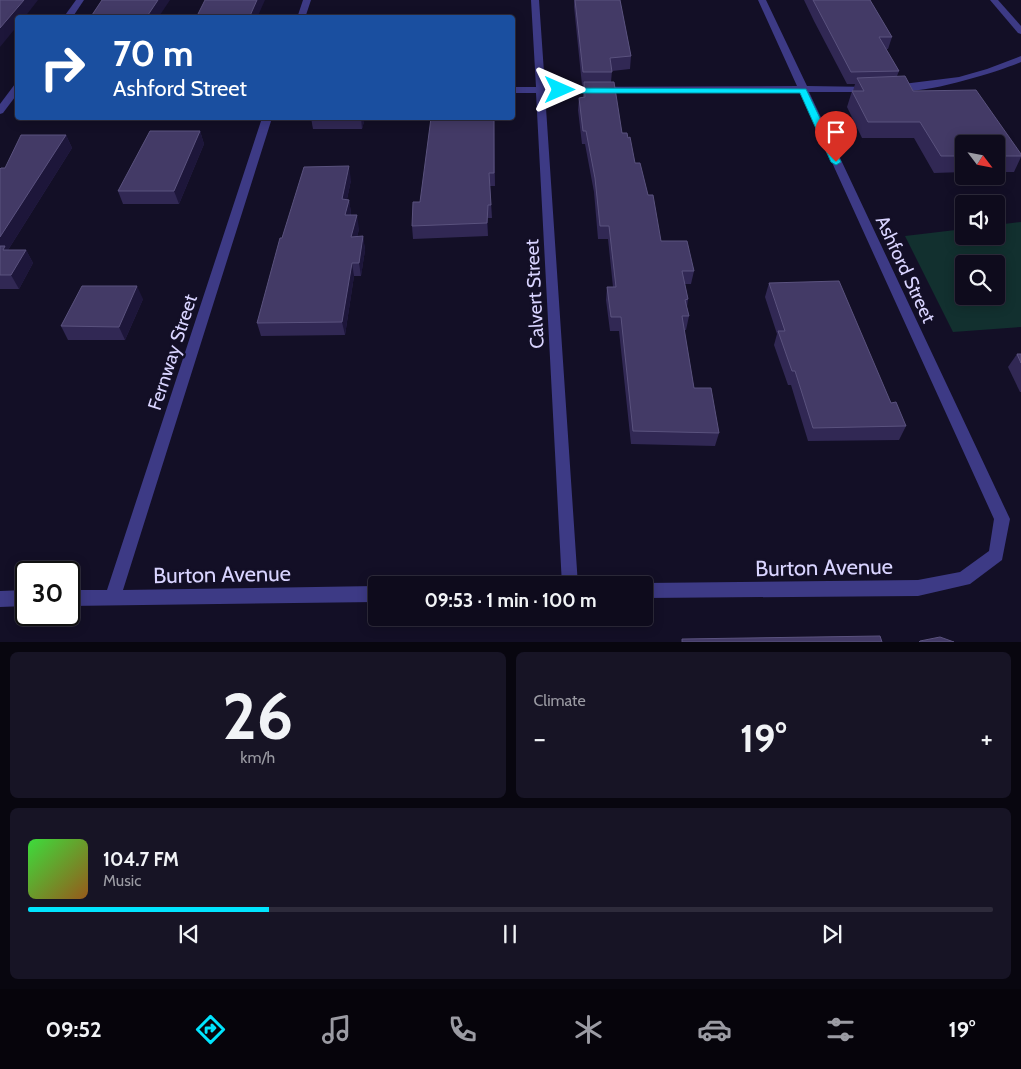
<!DOCTYPE html>
<html lang="en">
<head>
<meta charset="utf-8">
<style>
	:root { --surface:#0e0b1c; --page:#171425; --text:#f1f3f6; --muted:#9b9ba3; --line:#2e2b3b; --accent:#00e5ff }
	body { margin:0; font-family:Cabin,sans-serif; background:var(--page); color:var(--text); height:100vh; display:flex; flex-direction:column; font-size:19px; white-space:nowrap }
	* { box-sizing:border-box; margin:0 }
	p { font-size:16px; color:var(--muted) }
	.icon { flex:none; width:28px; height:28px; fill:none; stroke:currentColor; stroke-width:2; stroke-linecap:round; stroke-linejoin:round }
	.map { position:relative; height:642px; overflow:hidden }
	.panel { display:flex; flex-direction:column; gap:10px; padding:10px; background:#08060f; flex:1 }
	.panel>* { flex:none }
	.banner { position:absolute; left:15px; top:15px; width:500px; height:105px; border-radius:5px; box-shadow:0 2px 12px #0003,0 0 0 1px var(--line); background:#1a4fa0; color:#fff; overflow:hidden }
	.needle { width:32px; rotate:122deg }
	.tools { position:absolute; left:955px; top:135px; display:grid; gap:10px }
	.tools a { display:grid; place-items:center; width:50px; height:50px; border-radius:5px; background:var(--surface); box-shadow:0 2px 12px #0003,0 0 0 1px var(--line); font-size:25px }
	.speed { position:absolute; left:15px; top:561px; display:flex; gap:10px; font-size:25px; font-weight:700; text-align:center }
	.speed>* { display:grid; place-content:center; width:65px; height:65px; border-radius:50%; background:var(--surface); box-shadow:0 2px 12px #0003,0 0 0 1px var(--line); line-height:1 }
	.speed .limit { border:2px solid #111; border-radius:8px; background:#fff; color:#111 }
	.pin { position:absolute; display:grid; place-items:center; width:42px; height:42px; color:#fff; margin:-51px -21px; border-radius:50% 50% 50% 0; rotate:-45deg; box-shadow:0 0 5px #0007 }
	.pin .icon { rotate:45deg }
	.me { position:absolute; width:55px; margin:-28px; rotate:90deg; stroke-linejoin:round; filter:drop-shadow(0 0 4px #0008) }
	.turn { display:flex; align-items:center; gap:18px; height:105px; padding:0 15px; font-size:22px }
	.turn .icon { width:65px; height:65px; stroke-width:2.5 }
	.turn b { display:block; font-size:35px; line-height:42px }
	.big { font-size:38px; font-weight:800; line-height:1.1 }
	.panel .widget { flex:1; display:flex; flex-direction:column; justify-content:center; gap:8px; min-width:0; padding:0 18px; border-radius:8px; background:var(--page) }
	.panel .dial { align-items:center; gap:0 }
	.dial b { font-size:65px; line-height:1 }
	.song { display:flex; align-items:center; gap:15px }
	.cover { width:60px; height:60px; border-radius:8px; background:linear-gradient(135deg,hsl(120 70% 55%),hsl(30 70% 35%)) }
	.played { height:5px; border-radius:2px; background:linear-gradient(90deg,var(--accent) 25%,var(--line) 25%) }
	.keys { display:flex; justify-content:space-around; direction:ltr }
	.heat { display:flex; justify-content:space-between; align-items:center; font-size:28px; direction:ltr }
	.panel .tiles { flex:1; display:grid; gap:10px; grid-template-columns:1fr 1fr }
	.widget:last-child { grid-column:span 2 }
	.trip { position:absolute; left:368px; top:576px; width:285px; height:50px; border-radius:5px; background:var(--surface); box-shadow:0 2px 12px #0003,0 0 0 1px var(--line); font-weight:800; line-height:50px; text-align:center }
	.tabs { display:flex; height:80px; justify-content:space-around; align-items:center; background:#06040b; color:var(--muted) }
	.tabs .icon { width:35px; height:35px }
	.tabs .current { color:var(--accent) }
	.tabs b { font-size:22px; color:var(--text) }
	.map>svg:first-child { display:block }
</style>
</head>
<body>
<div class="map">
<svg width="1021" height="642" viewBox="0 0 1021 642">
	<rect width="100%" height="100%" fill="#130f26"/>
	<path fill="#12302f" fill-rule="evenodd" d="M1021,222v105l-68,5 -48,-96 59,-7v7h32v-11zM964,264h32v32h-32z"/>
	<g fill="none" stroke-linecap="round" stroke-linejoin="round">
		<g fill="#3d3a85" fill-rule="evenodd">
			<polygon points="76,0 84,0 72,18 63,18"/>
			<polygon points="303,0 311,0 305,18 297,18"/>
			<polygon points="531,0 539,0 545,87 797,86 758,0 766,0 807,86 873,87 873,91 870,92 809,92 1010,519 1002,560 970,584 918,596 644,598 644,585 640,585 644,583 918,580 960,572 989,551 994,519 800,92 545,93 578,585 562,585 536,93 512,93 512,87 536,87"/>
			<polygon points="990,0 998,0 1021,26 1021,34 1018,33"/>
			<path d="M1021,56v6c-20,9 -115,39 -131,26l5,-3 64,-8 28,-8z"/>
			<polygon points="18,83 18,93 3,113 0,114 0,104 15,84"/>
			<polygon points="262,118 272,118 123,590 376,586 376,602 69,606 69,590 107,590"/>
			<polygon points="26,590 26,606 0,607 0,591"/>
		</g>
	</g>
	<g fill="#312854">
		<polygon points="574,0 620,0 631,56 630,69 612,71 611,82 622,133 648,195 661,241 694,271 691,284 685,284 688,299 687,307 689,316 686,330 684,330 694,388 719,433 715,446 631,444 619,331 610,331 606,300 607,287 613,287 608,239 598,239 594,192 585,144 582,144 578,110 579,98 583,97 583,85 582,85 574,7"/>
		<polygon points="804,0 870,0 892,37 888,49 886,49 899,71 897,76 913,91 1021,154 1021,157 1014,172 996,172 996,144 964,144 964,172 934,173 914,138 862,138 847,107 852,91 853,91 855,84 847,84 814,21"/>
		<polygon points="311,118 365,118 362,129 313,129"/>
		<polygon points="494,118 495,186 490,186 492,218 488,218 488,236 413,239 412,226 420,202"/>
		<polygon points="200,131 204,144 179,204 123,204 118,191"/>
		<polygon points="66,135 72,148 8,250 26,250 33,263 19,289 0,289 0,169 5,168"/>
		<polygon points="351,180 347,199 349,200 351,213 351,215 359,229 357,237 363,236 365,250 361,276 354,276 345,335 261,336 257,323"/>
		<polygon points="769,283 891,403 906,426 899,440 808,441 791,385 788,385 774,345 777,334 765,297"/>
		<polygon points="143,299 125,340 68,340 61,326"/>
		<polygon points="1017,354 1021,354 1021,392 1020,392 1008,367"/>
	</g>
	<g fill="#1d163a">
		<polygon points="24,0 38,0 24,18 18,18 18,25 0,47 0,28"/>
		<polygon points="158,0 170,0 158,18 146,18"/>
		<polygon points="257,0 265,0 257,18 249,18"/>
		<polygon points="361,118 365,118 362,129"/>
		<polygon points="200,131 204,144 179,204 174,191"/>
		<polygon points="66,135 72,148 8,250 0,256 0,237"/>
		<polygon points="349,166 351,180 344,213 342,199"/>
		<polygon points="349,200 351,213 347,229 345,215"/>
		<polygon points="488,205 488,236 487,223"/>
		<polygon points="357,215 359,229 354,250 351,237"/>
		<polygon points="363,236 365,250 361,276 359,263"/>
		<polygon points="26,250 33,263 19,289 11,275"/>
		<polygon points="352,263 354,276 345,335 342,322"/>
		<polygon points="137,286 143,299 125,340 119,327"/>
	</g>
	<g fill="#433a66" stroke="#5a527e">
		<polygon points="0,0 24,0 0,28"/>
		<polygon points="102,0 158,0 146,18 90,18"/>
		<polygon points="205,0 257,0 249,18 196,18"/>
		<polygon points="575,0 620,0 631,56 610,58 612,72 583,72"/>
		<polygon points="813,0 870,0 892,37 879,37 899,71 851,72"/>
		<polygon points="905,76 913,91 976,90 1021,154 1021,156 996,156 996,144 964,144 964,156 941,156 920,122 868,122 852,91 864,91 857,78"/>
		<polygon points="584,82 614,82 622,133 627,133 628,138 630,137 635,163 640,163 648,195 653,195 661,241 687,241 694,271 682,271 688,299 685,300 689,316 682,316 694,388 711,388 719,433 633,431 621,317 611,317 607,287 616,287 609,226 600,226 595,178 586,131 583,131 579,98 585,97"/>
		<polygon points="431,118 494,118 494,173 489,173 491,205 488,205 487,223 412,226 413,202 420,202"/>
		<polygon points="150,131 200,131 174,191 118,191"/>
		<polygon points="21,135 66,135 0,237 0,169 1,168 5,168"/>
		<polygon points="349,166 342,199 349,200 345,215 357,215 351,237 363,236 359,263 352,263 342,322 257,323 280,238 282,238 304,167"/>
		<polygon points="0,246 5,246 3,250 26,250 11,275 0,275"/>
		<polygon points="839,281 891,403 896,402 906,426 813,428 795,371 792,371 778,331 785,331 769,283"/>
		<polygon points="82,286 137,286 119,327 61,326"/>
		<polygon points="1017,354 1021,354 1021,363"/>
		<polygon points="880,636 882,642 682,642 682,639"/>
		<polygon points="940,637 954,642 919,642 920,641"/>
	</g>
	<polygon fill="#00e5ff" stroke="#0095a6" points="557,88 806,89 841,162 836,165 831,162 800,93 560,93 557,92"/>
	<g text-anchor="middle" stroke-width="5" stroke-linejoin="round" paint-order="stroke">
		<g font-size="19" fill="#d9d4ff" stroke="#130f26">
			<text transform="translate(906 269) rotate(65)" y="7">Ashford Street</text>
			<text transform="translate(534 294) rotate(-93)" y="7">Calvert Street</text>
			<text transform="translate(172 352) rotate(-72)" y="7">Fernway Street</text>
		</g>
		<g font-size="22" fill="#d9d4ff" stroke="#130f26">
			<text transform="translate(824 567) rotate(-1)" y="8">Burton Avenue</text>
			<text transform="translate(222 574) rotate(-1)" y="8">Burton Avenue</text>
		</g>
	</g>
</svg>
<div class="tools">
<a><svg class="needle" viewBox="-14 -14 28 28"><path d="M0-13l5 13h-10z" fill="#e53935"/><path d="M0 13l5-13h-10z" fill="#9b9ba3"/></svg></a>
<a><svg class="icon" aria-label="sound" viewBox="0 0 24 24"><path d="M4 9h4l5-4v14l-5-4H4zM17 9q2 3 0 6"/></svg></a>
<a><svg class="icon" aria-label="search" viewBox="0 0 24 24"><circle cx="10" cy="10" r="6"/><path d="M15 15l6 6"/></svg></a>
</div>
<div class="speed"><div class="limit">30</div></div>
<div class="pin" style="left:836px;top:162px;background:#d93025"><svg class="icon" aria-label="arrive" viewBox="0 0 24 24"><path d="M6 21V4h12l-3 4 3 4H6"/></svg></div>
<svg class="me" style="left:560px;top:90px" viewBox="-20 -20 40 40"><path d="M0-17L14 15 0 8-14 15z" fill="#00e5ff" stroke="#fff" stroke-width="4"/></svg>
<div class="trip">09:53 · 1 min · 100 m</div>
<div class="banner">
<div class="turn"><svg class="icon" aria-label="right" viewBox="0 0 24 24"><path d="M7 20v-9h11M14 6l5 5-5 5"/></svg><div><b>70 m</b>Ashford Street</div></div>
</div>
</div>
<section class="panel">
<div class="tiles">
<div class="widget dial"><b>26</b><p>km/h</p></div>
<div class="widget"><p>Climate</p>
<div class="heat"><a>−</a><b class="big">19°</b><a>+</a></div>
</div>
<div class="widget">
<div class="song"><i class="cover"></i><div><b>104.7 FM</b><p>Music</p></div></div>
<div class="played"></div>
<div class="keys"><svg class="icon" aria-label="previous" viewBox="0 0 24 24"><path d="M18 5L8 12l10 7zM5 5v14"/></svg><svg class="icon" aria-label="pause" viewBox="0 0 24 24"><path d="M8 5v14M16 5v14"/></svg><svg class="icon" aria-label="next" viewBox="0 0 24 24"><path d="M6 5l10 7-10 7zM19 5v14"/></svg></div>
</div>
</div>
</section>
<nav class="tabs">
<b>09:52</b>
<svg class="icon current" aria-label="directions" viewBox="0 0 24 24"><path d="M12 3l9 9-9 9-9-9zM9 14v-3h6M13 9l2 2-2 2"/></svg>
<svg class="icon" aria-label="music" viewBox="0 0 24 24"><path d="M9 18V5l10-2v13"/><circle cx="6" cy="18" r="3"/><circle cx="16" cy="16" r="3"/></svg>
<svg class="icon" aria-label="phone" viewBox="0 0 24 24"><path d="M5 4h4l2 5-3 2q2 4 5 5l2-3 5 2v4C11 20 4 13 5 4z"/></svg>
<svg class="icon" aria-label="climate" viewBox="0 0 24 24"><path d="M12 3v18M4 7l16 10M4 17L20 7"/></svg>
<svg class="icon" aria-label="car" viewBox="0 0 24 24"><path d="M5 17H2v-5l4-1 3-4h7l3 4 3 1v5h-3M9 17h6M6 11h13"/><circle cx="7" cy="17" r="2"/><circle cx="17" cy="17" r="2"/></svg>
<svg class="icon" aria-label="filters" viewBox="0 0 24 24"><path d="M4 7h16M4 17h16"/><circle cx="9" cy="7" r="2"/><circle cx="15" cy="17" r="2"/></svg>
<b>19°</b>
</nav>
</body>
</html>
